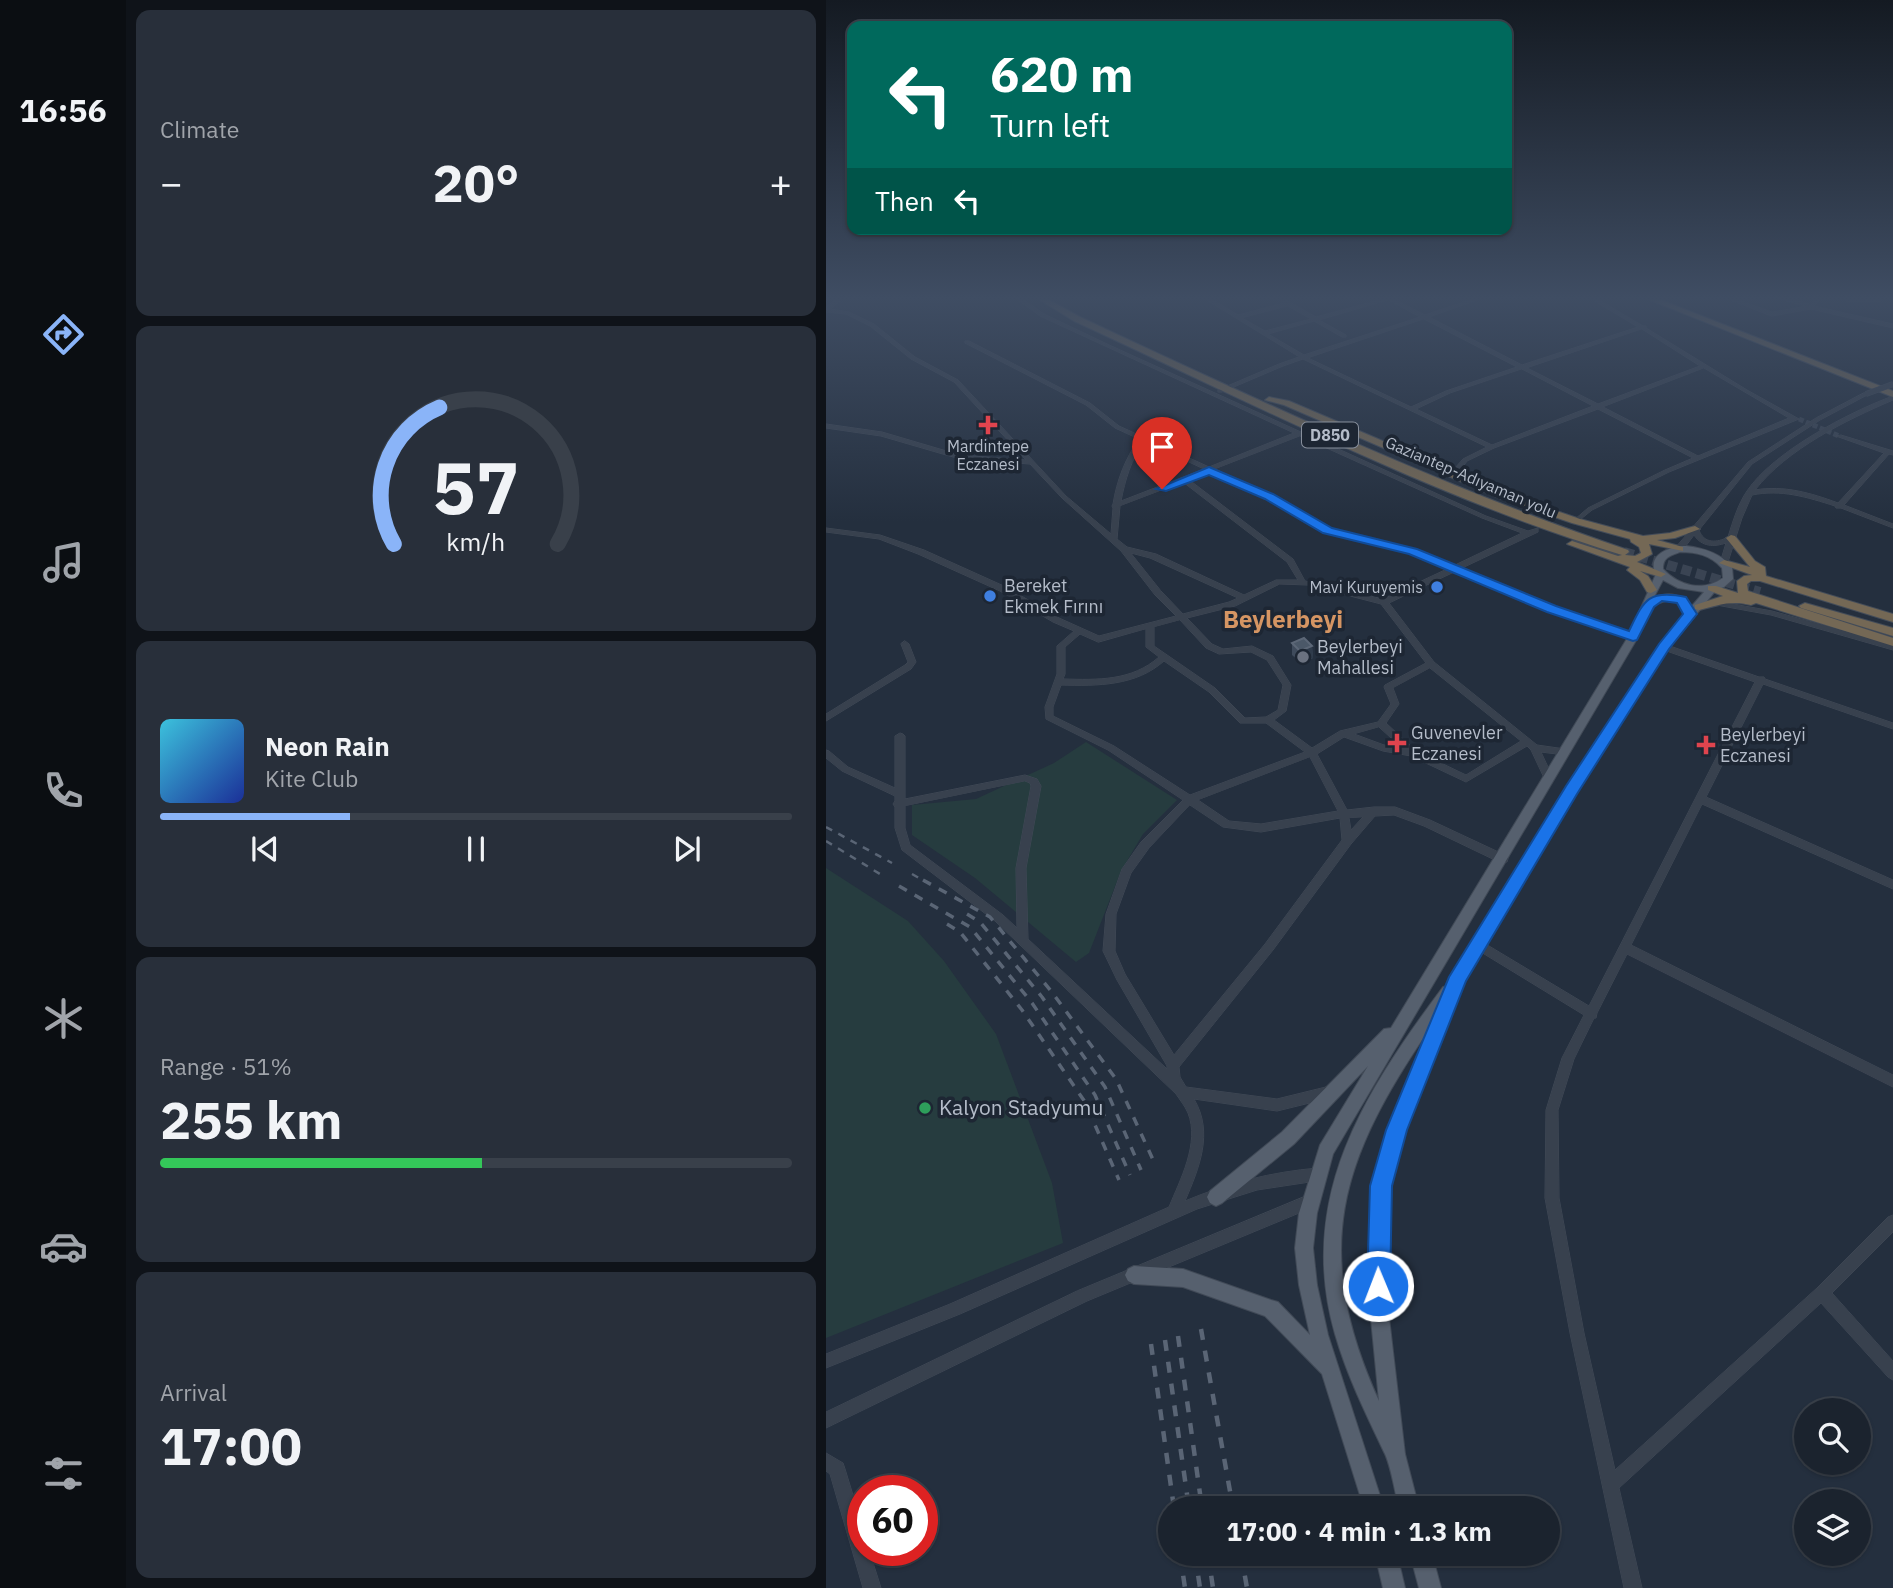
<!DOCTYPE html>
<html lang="en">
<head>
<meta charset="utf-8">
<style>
	:root { --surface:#1b232e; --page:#282f3a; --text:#f1f3f6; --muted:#a0a4aa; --line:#39404a; --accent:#8ab4f8 }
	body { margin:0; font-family:"IBM Plex Sans",sans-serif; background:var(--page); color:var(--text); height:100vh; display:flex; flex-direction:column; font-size:26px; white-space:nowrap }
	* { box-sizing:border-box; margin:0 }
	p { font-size:23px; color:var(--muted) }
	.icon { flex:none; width:38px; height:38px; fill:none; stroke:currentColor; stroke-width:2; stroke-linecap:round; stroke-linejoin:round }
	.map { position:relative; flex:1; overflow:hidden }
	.panel { display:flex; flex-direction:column; gap:10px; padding:10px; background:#0f1319; width:700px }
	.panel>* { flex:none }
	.banner { position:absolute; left:21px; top:21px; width:665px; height:214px; border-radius:14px; box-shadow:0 2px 5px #0004,0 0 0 2px var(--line); background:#00695c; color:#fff; overflow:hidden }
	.tools { position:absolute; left:968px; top:1398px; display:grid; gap:14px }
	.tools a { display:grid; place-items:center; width:77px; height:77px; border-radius:50%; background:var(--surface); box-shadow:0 2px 5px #0004,0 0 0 2px var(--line); font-size:35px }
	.speed { position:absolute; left:21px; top:1475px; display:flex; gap:14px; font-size:35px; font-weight:700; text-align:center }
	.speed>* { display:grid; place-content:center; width:91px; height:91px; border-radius:50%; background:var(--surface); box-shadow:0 2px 5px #0004,0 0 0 2px var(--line); line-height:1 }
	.speed .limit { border:10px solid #d22; background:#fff; color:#111 }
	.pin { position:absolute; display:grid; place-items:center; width:60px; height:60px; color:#fff; margin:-72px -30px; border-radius:50% 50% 50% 0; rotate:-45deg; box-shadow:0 0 7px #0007 }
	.pin .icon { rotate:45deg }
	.me { position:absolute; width:77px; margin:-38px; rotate:359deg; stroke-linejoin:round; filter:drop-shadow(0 0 5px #0008) }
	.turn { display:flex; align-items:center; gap:24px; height:147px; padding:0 28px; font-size:32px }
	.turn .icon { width:91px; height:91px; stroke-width:2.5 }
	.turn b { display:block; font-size:49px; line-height:60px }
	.then { display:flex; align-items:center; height:66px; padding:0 28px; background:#0003; gap:14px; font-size:26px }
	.big { font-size:52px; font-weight:800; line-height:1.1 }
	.panel .card { flex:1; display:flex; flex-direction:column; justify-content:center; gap:10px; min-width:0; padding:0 24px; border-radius:14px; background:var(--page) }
	.panel .dial { align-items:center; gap:0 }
	.dial svg { height:182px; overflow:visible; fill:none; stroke:var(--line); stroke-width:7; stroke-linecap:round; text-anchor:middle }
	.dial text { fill:var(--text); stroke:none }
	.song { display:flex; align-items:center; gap:21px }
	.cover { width:84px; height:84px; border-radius:10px; background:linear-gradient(135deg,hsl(190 70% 55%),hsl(230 70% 35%)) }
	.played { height:7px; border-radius:4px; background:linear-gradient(90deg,var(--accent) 30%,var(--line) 30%) }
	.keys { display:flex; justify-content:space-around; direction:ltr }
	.heat { display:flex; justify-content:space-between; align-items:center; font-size:38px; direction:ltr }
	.charge { height:10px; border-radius:5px; background:linear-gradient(90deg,#34c759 51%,var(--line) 0) }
	.trip { position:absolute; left:332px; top:1496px; width:402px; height:70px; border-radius:35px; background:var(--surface); box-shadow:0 2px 5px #0004,0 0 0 2px var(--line); font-weight:800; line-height:70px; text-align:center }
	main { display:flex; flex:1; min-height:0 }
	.menu { display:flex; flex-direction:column; width:126px; justify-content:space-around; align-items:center; background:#0b0e12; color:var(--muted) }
	.menu .icon { width:49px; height:49px }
	.menu .on { color:var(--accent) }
	.menu b { font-size:32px; color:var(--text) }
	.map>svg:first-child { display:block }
</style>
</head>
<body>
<main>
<nav class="menu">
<b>16:56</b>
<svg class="icon on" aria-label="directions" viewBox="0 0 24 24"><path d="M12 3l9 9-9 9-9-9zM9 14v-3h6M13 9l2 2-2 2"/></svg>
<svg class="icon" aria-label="music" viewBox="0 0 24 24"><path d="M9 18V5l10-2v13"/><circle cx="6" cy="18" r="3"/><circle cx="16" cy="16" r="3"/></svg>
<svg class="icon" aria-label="phone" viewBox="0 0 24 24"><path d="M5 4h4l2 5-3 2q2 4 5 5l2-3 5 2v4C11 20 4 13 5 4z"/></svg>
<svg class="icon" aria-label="climate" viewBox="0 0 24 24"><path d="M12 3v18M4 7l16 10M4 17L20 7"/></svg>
<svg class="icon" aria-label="car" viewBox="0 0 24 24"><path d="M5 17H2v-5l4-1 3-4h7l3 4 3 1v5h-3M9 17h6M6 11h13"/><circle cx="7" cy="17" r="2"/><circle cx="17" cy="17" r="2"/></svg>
<svg class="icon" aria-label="filters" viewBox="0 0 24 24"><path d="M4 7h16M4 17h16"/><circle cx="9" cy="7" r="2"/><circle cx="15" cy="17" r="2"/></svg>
</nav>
<section class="panel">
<div class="card"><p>Climate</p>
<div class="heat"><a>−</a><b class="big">20°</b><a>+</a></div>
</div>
<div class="card dial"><svg viewBox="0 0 100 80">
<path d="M14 69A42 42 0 1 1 86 69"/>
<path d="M14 69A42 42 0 0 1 34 9" stroke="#8ab4f8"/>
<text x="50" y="56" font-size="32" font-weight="700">57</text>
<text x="50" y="72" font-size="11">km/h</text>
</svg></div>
<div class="card">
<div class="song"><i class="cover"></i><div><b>Neon Rain</b><p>Kite Club</p></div></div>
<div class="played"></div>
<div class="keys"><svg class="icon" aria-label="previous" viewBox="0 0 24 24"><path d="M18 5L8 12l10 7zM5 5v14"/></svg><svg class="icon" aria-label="pause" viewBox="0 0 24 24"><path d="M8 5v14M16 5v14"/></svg><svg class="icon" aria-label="next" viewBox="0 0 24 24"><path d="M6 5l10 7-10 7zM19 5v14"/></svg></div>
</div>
<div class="card"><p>Range · 51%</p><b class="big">255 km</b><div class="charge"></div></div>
<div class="card"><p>Arrival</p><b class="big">17:00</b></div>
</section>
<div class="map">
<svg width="1067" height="1588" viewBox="0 0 1067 1588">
	<rect width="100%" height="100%" fill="#242f3e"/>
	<g fill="#263c3f">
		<polygon points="260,742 351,800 317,834 295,871 263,953 250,962 149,878 86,835 86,805 150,799 228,763"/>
		<polygon points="0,868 82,921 118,961 170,1034 226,1183 237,1243 0,1338"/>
	</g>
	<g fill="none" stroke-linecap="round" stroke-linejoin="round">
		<polyline stroke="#3a4453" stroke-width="5" stroke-dasharray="5 2.5" stroke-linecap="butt" points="973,419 1013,436"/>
		<polyline stroke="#3a4453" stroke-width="10" stroke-dasharray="10 5" stroke-linecap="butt" points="798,552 934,592"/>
		<defs>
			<g id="minor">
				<path d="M10,300h6l-12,9 19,3 25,12 41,33 43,23 108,116 45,38 2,-26 -1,-2 1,-2c4,-24 12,-45 26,-65l-24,-11 -29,-23 -121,-62v-2h4l121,62 29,23 90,41 85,-34 -254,-117 -22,-16h6l20,14 63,30 379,172 42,15 10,-3v4l-78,37 94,38 82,28 1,2 -4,3 -3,-1 -82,-28 -94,-39 -65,31 45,59 103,83 28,4 5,3 -5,3 -24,-3 13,28 -5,3 -3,-1 -15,-32 -4,-4 -61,36 -55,-26 -28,-5 -39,-14 -27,17 30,56 27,-3h21l35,13 77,36 1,3 -1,3h-8l-75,-36 -30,-11 -19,1 -24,28 -78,106 -94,117 1,10 6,10 91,12 53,-13 4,2 2,4 -2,4 -4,2 -53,13 -83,-12c20,34 5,69 -9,102 43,-18 86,-29 133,-33l5,2 2,5 -2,5 -66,10 -60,19 -237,105 -134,54v-14l124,-50 219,-97c11,-27 31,-64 19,-94 -3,-7 -8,-13 -12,-19l-181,-173 -93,-71 -7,-22v-21l-2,-3 2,-3v-5l-53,-25 -16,-13v-8l3,1 19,16 47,21v-52l5,-3 3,1 2,2v63l120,-24 12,4 4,7 -15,82 2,71 139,130v-3l-50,-86 -14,-29 3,-37 16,-45 19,-27 42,-42 -75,-50 -62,-31 -1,-12 12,-33v-28l17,-15 -21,-9 -53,-31 -82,-37 -39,-15 -53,-7v-4l54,7 44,15 82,37 53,31 40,18 77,-20 -21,-21 -34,-44 -59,-53 -32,-34 -70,-5 -79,-23 -55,-8v-4l56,8 78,23 66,5 -72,-78 -43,-23 -41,-33 -24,-12 -20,-2v-5zM474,436l182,82 40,15 -69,33 -37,-16 -85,-21 -60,-34 -56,-26zM318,441l60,28 -83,32c4,-21 10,-41 23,-60zM383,471l58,26 58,36 85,21 37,15 -64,30 -78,-18 -12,-22 -105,-80zM357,482l104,80 11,18h-22l-32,15 -88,-41 -29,-7 -10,-8 3,-33zM305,553l19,5 88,40 -9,4 -46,12 -22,-23zM454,584l28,1 73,19 45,59 -41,22 -1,2 7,17 -13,18 -38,9 -28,17 -38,-28 12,-9 5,-26 -18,-29 -21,-10 -29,3 -11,-5 -25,-26 48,-12zM354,620l26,28 13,6 32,-2 16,8 16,25 -5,25 -12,7 -21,1 -30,-30 -61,-42v-19zM320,629v18l13,10c-27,24 -61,23 -96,22l2,-5v-27l15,-13 18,8zM338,661l45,31 31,31h26l39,29 -115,43 -76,-49 -61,-30v-9l8,-22c37,1 75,1 103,-24zM604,668l91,73 -55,34 -50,-24 -30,-28 13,-19 -6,-16zM553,727l23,21 -18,-3 -30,-11zM484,757l28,54 -77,13 -32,-3 -31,-21zM199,781l5,2 1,3 -15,82 1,60 -14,-13 -93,-70 -5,-17v-22zM364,805l33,22 38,5 79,-14 2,22 -77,104 -91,111 -49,-81 -10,-23 1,-37 15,-41 18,-25zM537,817l-12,13 -2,-12z"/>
				<path d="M381,300h6l25,15 46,-12 -4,-3h6l30,17 63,-17h8l-68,20 27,15v2h-4l-28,-16 -46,13 36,21 116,-38 -31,-17h6l30,15 45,-15h7l-48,17 93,48 116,-38 -45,-27h6l44,26h3v2l101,62 52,29 -130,53 -77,38 -16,13 -2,-1v-2l14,-12 77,-38 28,-12 -95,-49 -104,39 -27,13 -5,7 13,15 -5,1 -15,-16 8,-9 24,-12 -184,-88 -20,7 -61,26h-4v-2l61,-26 20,-7zM462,306l23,13 -46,12 -23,-13zM598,319l93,48 -71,24 -35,16 -103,-49zM816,329l58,37 -102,38 -71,-36zM878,368l85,50 -91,38 -95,-49zM696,369l71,37 -101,39 -76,-36 34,-16z"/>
				<polygon points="905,300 912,300 946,312 983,306 988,300 993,300 988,306 1067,324 1067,328 985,309 946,316"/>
				<polygon points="958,300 968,300 983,304 980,306"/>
				<polygon points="1019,300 1056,300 1054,301 1021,301"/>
				<path d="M1038,393l5,1 -49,26 -68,44 -53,66c5,14 18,13 29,7 5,-16 10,-33 19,-46 26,-39 102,-79 146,-95v4c-47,20 -106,49 -138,90 29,-5 56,3 83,13l46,-50 -48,-17 5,-1 52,16v4l-4,-1 -45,51 49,19v4l-52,-20h-5l-1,-2c-28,-9 -54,-17 -83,-11l-10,23 -15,47h-3l-4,-2 6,-20c-12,4 -24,4 -32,-8l-12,16h-6v-4l72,-85 68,-44z"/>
				<polygon points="885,600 946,611 1067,644 1067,650 945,615 885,604"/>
				<polygon points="79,641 83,644 90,662 85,669 0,721 0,714 79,665 82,662 75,644"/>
				<polygon points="838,644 933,677 938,677 939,679 1067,723 1067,729 937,684 880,797 1067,880 1067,889 876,804 805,945 1067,1075 1067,1087 801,954 771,1013 770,1018 768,1018 748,1059 732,1110 733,1198 758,1333 789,1470 991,1288 1062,1217 1067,1215 1067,1232 1006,1293 1067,1361 1067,1380 1062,1377 995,1303 793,1488 816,1588 798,1588 744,1333 719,1198 720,1110 736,1058 758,1015 650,949 648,946 650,943 654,941 658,943 763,1006 929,682 835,649 834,647"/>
				<polygon points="485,1194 490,1196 492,1201 490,1206 261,1301 0,1428 0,1412 251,1291"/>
				<polygon points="0,1453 17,1463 19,1469 37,1528 37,1550 43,1550 55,1588 37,1588 4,1474 0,1471"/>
			</g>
			<g id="major">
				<path d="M860,546c18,2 34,7 46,21l1,12 -9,8 -8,3 -48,59 -92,144 -111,187 -61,150 -15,56 -1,123 17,145 14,54h-20c-4,-15 -8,-43 -15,-56 -18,-38 -37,-76 -49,-118 -39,-136 29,-241 108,-347l5,-1 6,-13 114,-186 92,-142 25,-31c-9,-19 -17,-15 -34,-7l-13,30 -305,517 -16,59 -4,35 4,37 11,50 56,173h-20l-42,-134 -57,-58 -82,-29 -49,-3 -6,-3 -3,-6 3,-6 6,-3 49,3 88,31 7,2 32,33 -11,-50 -4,-37 4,-35 21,-68 48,-79 -74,78 -72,59 -6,3 -6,-3 -3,-6 3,-6 72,-59 102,-103 7,-1 237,-391 28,-63c-10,-19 14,-28 30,-28zM854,552c17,0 30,3 42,16l1,10c-20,14 -44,8 -60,-9 0,-12 7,-13 17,-17zM837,580l15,8 26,4 -13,15c-10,-14 -21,-15 -37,-10zM604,1028l-42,102 -15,56 -3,123 9,92c-69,-152 -39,-241 51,-373z"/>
				<polygon points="549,1554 571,1554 579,1588 557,1588"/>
				<polygon points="584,1554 606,1554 615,1588 593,1588"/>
			</g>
			<g id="highway">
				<path d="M214,300h9l31,17c180,84 359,169 548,233l1,2 -4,3 10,1 6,-3 -2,-6 -8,-5 -1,-3 -58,-16 -73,-25 -215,-93 -19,-5 4,-3 20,4 218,93 73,25 63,17 27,-3 25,-7 5,3 -25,9 -18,2 26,7v4l-34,-7 3,10 -15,8 29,12 -5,3 -21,-6 8,5 9,14 -6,3 -4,-1 -7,-12 -13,-10 3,-3 -63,-23 5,-3 46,15 4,-1c-189,-58 -368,-151 -548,-234z"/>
				<polygon points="824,300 835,300 1067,391 1067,397"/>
				<path d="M905,535l4,1 20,25 10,6 1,9 127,38v8l-133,-41h-9l-4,3 1,7 145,47v8l-137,-43 -5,2c-19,-5 -33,0 -52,5l-4,-1v-4l28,-9 -15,-6v-4h8l22,7 -1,-12 7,-5 8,-1 -33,-12 5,-3 26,7 -24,-29z"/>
				<polygon points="979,603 1067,628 1067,636 975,608 973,606"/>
			</g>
		</defs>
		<use href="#minor" stroke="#414a57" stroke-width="1"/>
		<use href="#major" stroke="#414a57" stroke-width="2"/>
		<use href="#highway" stroke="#434c59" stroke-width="2"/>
		<use href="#minor" fill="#38414e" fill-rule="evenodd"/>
		<use href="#major" fill="#56606e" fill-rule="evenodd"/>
		<use href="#highway" fill="#746855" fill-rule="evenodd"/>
		<g stroke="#5a6575" stroke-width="2.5" stroke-dasharray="7 7" stroke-linecap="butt">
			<polyline points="0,827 66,863"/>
			<polyline points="0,841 54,874"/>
			<polyline points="86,874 100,882"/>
		</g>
		<g stroke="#5a6575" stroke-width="3.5" stroke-dasharray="9 9" stroke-linecap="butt">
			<polyline points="97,880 164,917 225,991 290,1079 329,1164"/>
			<polyline points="73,886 144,927 206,1003 269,1095 304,1175"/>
			<polyline points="141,914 154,922 216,997 279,1087 315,1170"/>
			<polyline points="121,924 134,932 196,1010 259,1102 293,1180"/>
		</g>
		<g stroke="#5a6575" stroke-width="4.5" stroke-dasharray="11 11" stroke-linecap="butt">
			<polyline points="375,1329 407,1508"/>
			<polyline points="352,1336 376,1508"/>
			<polyline points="339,1340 363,1508"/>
			<polyline points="325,1344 348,1508"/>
			<polyline points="354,1554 359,1588"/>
			<polyline points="369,1554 374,1588"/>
			<polyline points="382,1554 387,1588"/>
			<polyline points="415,1554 421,1588"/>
		</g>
		<defs>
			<polyline id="minor-bridge" points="1040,394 1067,384"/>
		</defs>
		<use href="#minor-bridge" stroke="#414a57" stroke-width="6" stroke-linecap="butt"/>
		<use href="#minor-bridge" stroke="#38414e" stroke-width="5"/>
	</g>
	<polygon fill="#3f4b5c" points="466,643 486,646 487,658 475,663 466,655"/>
	<polygon fill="#2f3b4b" points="486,646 487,658 475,663 474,651"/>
	<polygon fill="#4b5868" stroke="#5c6777" stroke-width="2" points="478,638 486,646 474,651 466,643"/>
	<linearGradient id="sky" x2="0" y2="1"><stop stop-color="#141a22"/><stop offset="0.57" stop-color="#3f4d63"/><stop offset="1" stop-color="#3f4d63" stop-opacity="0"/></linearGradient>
	<rect width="1067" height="522" fill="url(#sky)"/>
	<path fill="#1a73e8" stroke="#114b97" stroke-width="2" d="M383,467l64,27 59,34 85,21 139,57 73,25c15,-31 19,-42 57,-34l11,17 -28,35 -92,145 -111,187 -59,149 -15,56 -2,100 -3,9 -9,3 -8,-3 -3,-9 3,-100 16,-56 63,-153 117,-191 93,-142 24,-30 -6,-11 -15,-2 -8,6 -17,33 -4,1 -86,-29 -138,-58 -86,-21 -58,-34 -56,-24 -43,16 -10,-2z"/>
	<g fill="#e0444e" stroke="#1d2633" stroke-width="2.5">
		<path d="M158.5 414.5h7v7h7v7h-7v7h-7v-7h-7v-7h7z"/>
		<path d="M567.5 732.5h7v7h7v7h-7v7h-7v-7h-7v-7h7z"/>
		<path d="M876.5 734.5h7v7h7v7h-7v7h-7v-7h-7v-7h7z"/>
	</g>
	<g fill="#3f7fe0" stroke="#1d2633" stroke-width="2.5">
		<circle cx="611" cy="587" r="7"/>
		<circle cx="164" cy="596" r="7"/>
	</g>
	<circle fill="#6b7280" stroke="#1d2633" stroke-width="2.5" cx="477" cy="657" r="7"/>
	<circle fill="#2e9e5b" stroke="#1d2633" stroke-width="2.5" cx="99" cy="1108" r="7"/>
	<g text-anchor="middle" stroke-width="7" stroke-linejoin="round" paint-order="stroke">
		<rect fill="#1d2633" stroke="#878f9c" stroke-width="2" x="476" y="422.5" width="56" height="25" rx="5"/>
		<g font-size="16" font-weight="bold" fill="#b4bcc9">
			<text x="504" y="441">D850</text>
		</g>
		<g font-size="16" fill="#b4bcc9" stroke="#1d2633">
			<text x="162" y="452">Mardintepe<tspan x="162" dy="18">Eczanesi</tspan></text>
			<text x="597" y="593" text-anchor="end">Mavi Kuruyemis</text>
		</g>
		<g font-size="16" fill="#b4bcc9" stroke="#1d2633">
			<text transform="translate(645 477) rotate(23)" y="6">Gaziantep-Adıyaman yolu</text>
		</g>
		<g font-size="18" fill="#b4bcc9" stroke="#1d2633" text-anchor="start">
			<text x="178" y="592">Bereket<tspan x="178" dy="21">Ekmek Fırını</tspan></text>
			<text x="491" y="653">Beylerbeyi<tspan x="491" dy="21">Mahallesi</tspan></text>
			<text x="585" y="739">Guvenevler<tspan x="585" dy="21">Eczanesi</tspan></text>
			<text x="894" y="741">Beylerbeyi<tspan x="894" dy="21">Eczanesi</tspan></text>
		</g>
		<g font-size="21" fill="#b4bcc9" stroke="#1d2633" text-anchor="start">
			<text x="113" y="1115">Kalyon Stadyumu</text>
		</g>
		<g font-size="24" font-weight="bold" fill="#d59563" stroke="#1d2633">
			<text x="457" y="628">Beylerbeyi</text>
		</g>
	</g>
</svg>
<div class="tools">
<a><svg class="icon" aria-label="search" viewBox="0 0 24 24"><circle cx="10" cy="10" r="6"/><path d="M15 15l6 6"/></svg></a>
<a><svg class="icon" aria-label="layers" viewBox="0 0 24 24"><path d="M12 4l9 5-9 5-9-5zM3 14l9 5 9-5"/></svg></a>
</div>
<div class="speed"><div class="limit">60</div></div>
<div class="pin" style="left:336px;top:489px;background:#d93025"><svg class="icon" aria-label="arrive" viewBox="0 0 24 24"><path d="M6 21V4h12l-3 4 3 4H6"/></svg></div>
<svg class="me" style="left:552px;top:1286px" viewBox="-20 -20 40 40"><circle r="17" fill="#1a73e8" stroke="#fff" stroke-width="3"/><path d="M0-11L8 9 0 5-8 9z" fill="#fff"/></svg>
<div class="trip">17:00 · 4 min · 1.3 km</div>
<div class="banner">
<div class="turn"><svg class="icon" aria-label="left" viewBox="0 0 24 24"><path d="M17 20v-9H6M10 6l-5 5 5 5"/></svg><div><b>620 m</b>Turn left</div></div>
<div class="then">Then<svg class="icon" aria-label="left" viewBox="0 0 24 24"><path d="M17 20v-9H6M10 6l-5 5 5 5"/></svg></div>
</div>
</div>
</main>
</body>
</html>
